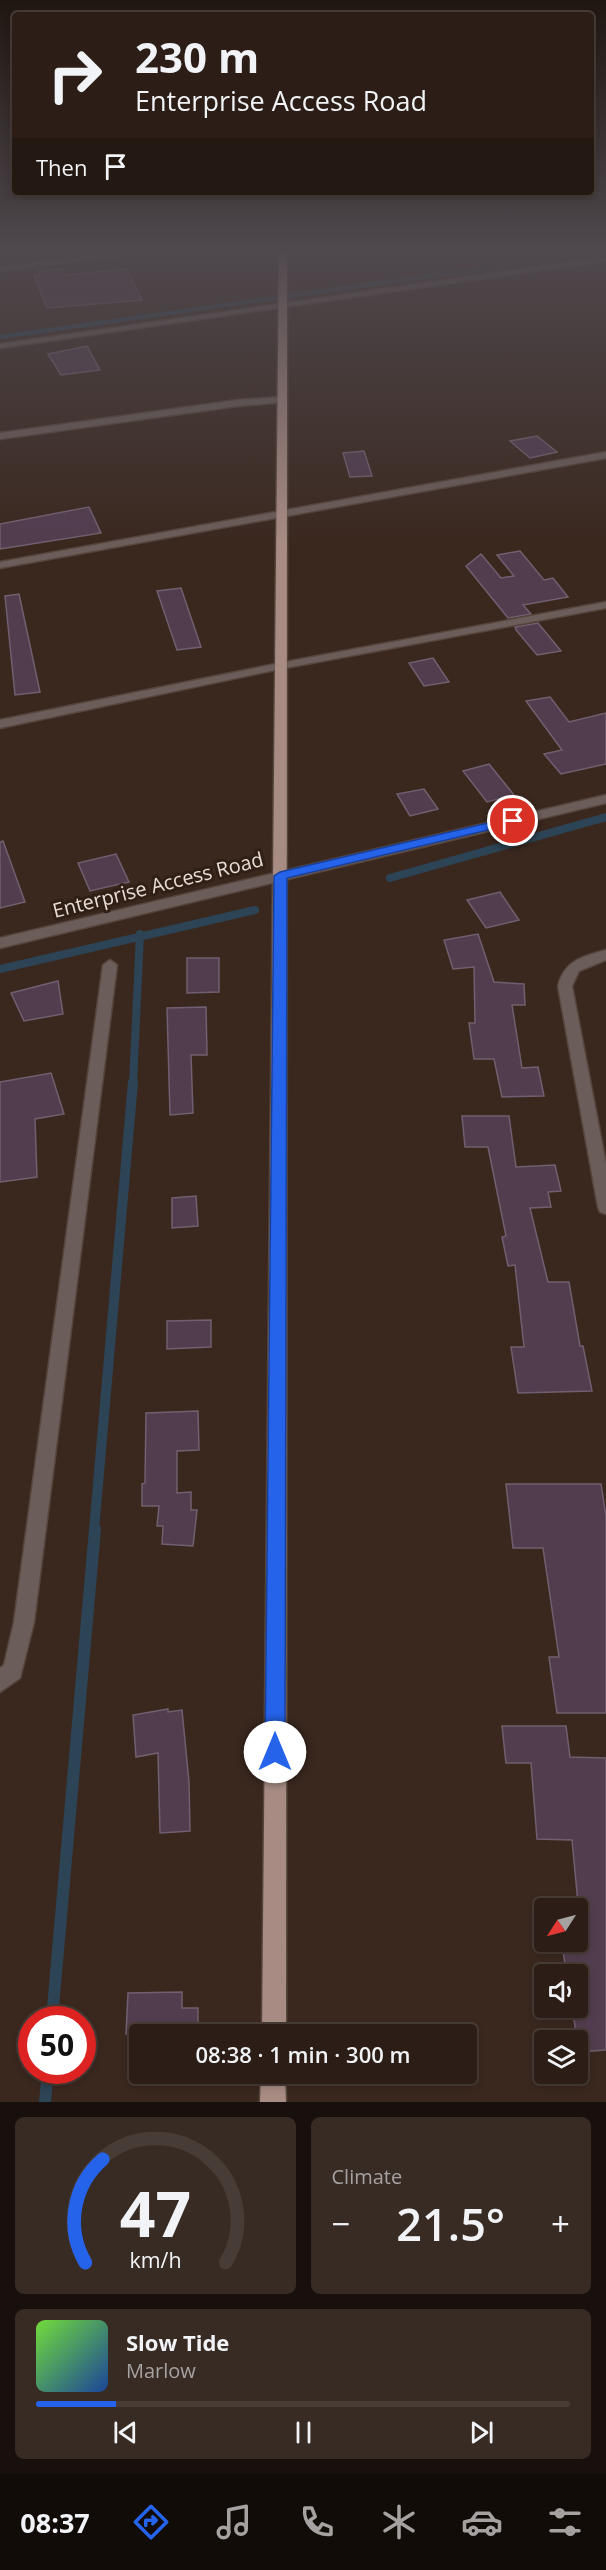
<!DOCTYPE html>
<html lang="en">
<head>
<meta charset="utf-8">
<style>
	:root { --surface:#2c1e17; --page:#382b24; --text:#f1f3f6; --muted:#a6a2a1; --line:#483c36; --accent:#2563eb }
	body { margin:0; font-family:"Open Sans",sans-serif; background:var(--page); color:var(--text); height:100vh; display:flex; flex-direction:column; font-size:22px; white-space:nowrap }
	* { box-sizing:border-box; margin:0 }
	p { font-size:20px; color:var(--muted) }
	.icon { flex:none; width:33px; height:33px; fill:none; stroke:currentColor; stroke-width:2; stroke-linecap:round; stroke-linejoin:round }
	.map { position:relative; height:2102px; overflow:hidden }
	.details { display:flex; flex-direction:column; gap:15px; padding:15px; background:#18100d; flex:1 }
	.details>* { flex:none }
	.top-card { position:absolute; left:12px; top:12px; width:582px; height:183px; border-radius:6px; box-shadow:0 3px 9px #0003,0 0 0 2px var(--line); background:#2c1e17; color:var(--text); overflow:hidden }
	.needle { width:39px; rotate:234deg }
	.fabs { position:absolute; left:534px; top:1898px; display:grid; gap:12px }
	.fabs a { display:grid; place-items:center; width:54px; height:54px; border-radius:6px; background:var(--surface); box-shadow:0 3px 9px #0003,0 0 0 2px var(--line); font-size:30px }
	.speed { position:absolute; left:18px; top:2006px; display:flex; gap:12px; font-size:30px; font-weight:700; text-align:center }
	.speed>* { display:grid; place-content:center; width:78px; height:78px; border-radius:50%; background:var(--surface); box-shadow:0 3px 9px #0003,0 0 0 2px var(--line); line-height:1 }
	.speed .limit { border:9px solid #d22; background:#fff; color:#111 }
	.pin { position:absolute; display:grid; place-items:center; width:51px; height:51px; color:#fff; margin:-26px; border:3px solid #fff; border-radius:50%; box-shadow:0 2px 6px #0007 }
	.me { position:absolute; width:66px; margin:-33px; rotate:0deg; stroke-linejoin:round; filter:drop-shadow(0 0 4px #0008) }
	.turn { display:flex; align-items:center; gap:21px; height:126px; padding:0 24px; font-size:27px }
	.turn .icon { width:78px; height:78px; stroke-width:2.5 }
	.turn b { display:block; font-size:42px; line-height:51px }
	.then { display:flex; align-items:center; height:57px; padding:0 24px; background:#0003; gap:12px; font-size:22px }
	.big { font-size:45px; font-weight:600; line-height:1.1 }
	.details .card { flex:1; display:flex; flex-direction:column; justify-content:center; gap:9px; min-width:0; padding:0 21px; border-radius:9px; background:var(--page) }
	.details .dial { align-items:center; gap:0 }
	.dial svg { height:156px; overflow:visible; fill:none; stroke:var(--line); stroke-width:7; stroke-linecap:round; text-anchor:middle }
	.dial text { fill:var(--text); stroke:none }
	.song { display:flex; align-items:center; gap:18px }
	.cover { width:72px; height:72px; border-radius:9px; background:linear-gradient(135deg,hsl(100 70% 55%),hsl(220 70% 35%)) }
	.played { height:6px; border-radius:3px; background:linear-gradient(90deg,var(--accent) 15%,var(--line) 15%) }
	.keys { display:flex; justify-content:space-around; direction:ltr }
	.heat { display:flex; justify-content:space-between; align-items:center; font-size:33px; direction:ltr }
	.details .tiles { flex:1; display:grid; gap:15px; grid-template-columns:1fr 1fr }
	.card:last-child { grid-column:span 2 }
	.trip { position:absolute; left:129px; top:2024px; width:348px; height:60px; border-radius:6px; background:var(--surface); box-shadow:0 3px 9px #0003,0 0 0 2px var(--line); font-weight:600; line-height:60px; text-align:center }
	.tabs { display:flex; height:96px; justify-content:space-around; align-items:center; background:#120c09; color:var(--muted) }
	.tabs .icon { width:42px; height:42px }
	.tabs .current { color:var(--accent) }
	.tabs b { font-size:27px; color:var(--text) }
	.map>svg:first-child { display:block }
</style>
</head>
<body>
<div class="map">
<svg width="606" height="2102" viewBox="0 0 606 2102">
	<rect width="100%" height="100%" fill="#3a281f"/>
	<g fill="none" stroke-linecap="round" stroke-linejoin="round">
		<polyline stroke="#2c4455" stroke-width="4.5" points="0,337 606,251"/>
		<g stroke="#2c4455" stroke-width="8">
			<polyline points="390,878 606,817"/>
			<polyline points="0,969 255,910"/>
			<polyline points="133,1084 140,934"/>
		</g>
		<polyline stroke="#2c4455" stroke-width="10" points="94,1530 133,1082"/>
		<g stroke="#2c4455" stroke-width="12">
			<polyline points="52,2019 95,1529"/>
			<polyline points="45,2102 48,2070"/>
		</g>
	</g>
	<g fill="#523d4f" stroke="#705f6e" stroke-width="1.5">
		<polygon points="62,269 65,275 126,269 142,300 47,308 34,275 41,274 39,271"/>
		<polygon points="87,346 100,370 61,375 48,354"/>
		<polygon points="537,436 557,452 530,458 510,441"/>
		<polygon points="364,451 372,476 350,477 343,453"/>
		<polygon points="89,507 101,533 0,549 0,524"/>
		<polygon points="520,551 544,580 553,578 568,597 523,605 531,614 508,618 466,566 481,554 501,578 514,576 497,555"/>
		<polygon points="181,588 201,647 177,650 157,591"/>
		<polygon points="19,594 40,692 15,695 5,596"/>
		<polygon points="538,623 561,651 537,655 516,630 515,627"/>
		<polygon points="433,658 449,682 424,686 409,663"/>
		<polygon points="550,697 569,722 606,713 606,764 561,774 544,754 562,750 526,701"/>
		<polygon points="489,764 514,795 487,802 463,771"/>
		<polygon points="424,789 438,809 410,816 397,794"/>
		<polygon points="3,841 25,902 0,908 0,842"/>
		<polygon points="116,854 129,882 90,891 78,863"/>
		<polygon points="500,892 519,920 486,928 467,900"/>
		<polygon points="478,934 494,982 524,984 525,1005 512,1005 522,1068 538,1067 544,1096 502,1097 494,1059 474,1059 469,1023 475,1023 474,967 453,969 444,940"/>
		<polygon points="187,958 219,958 219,992 187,993"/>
		<polygon points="58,981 63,1014 24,1021 11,993"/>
		<polygon points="206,1007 207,1055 191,1055 193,1113 170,1115 167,1008"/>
		<polygon points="51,1073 64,1114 35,1119 37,1177 0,1182 0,1082"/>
		<polygon points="462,1116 509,1116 516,1167 555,1165 561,1191 548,1192 551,1207 530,1208 548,1282 569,1282 580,1346 583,1346 592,1391 518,1393 511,1347 524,1347 515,1265 508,1266 502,1237 506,1236 488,1147 465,1147"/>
		<polygon points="196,1196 198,1226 172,1228 172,1198"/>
		<polygon points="211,1320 211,1347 167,1349 167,1321"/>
		<polygon points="198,1411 199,1450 177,1451 177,1493 191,1492 191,1510 197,1510 193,1546 162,1544 163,1526 157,1526 159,1506 142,1506 142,1484 145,1483 146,1413"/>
		<polygon points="506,1484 601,1484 606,1516 606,1713 557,1713 549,1657 559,1657 543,1548 513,1548"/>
		<polygon points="168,1709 168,1712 182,1710 189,1782 190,1831 160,1833 158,1753 136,1757 133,1715"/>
		<polygon points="502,1726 566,1726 570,1757 606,1758 606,2050 579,2052 572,2007 578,2007 578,1974 567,1974 561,1941 578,1941 578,1935 581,1935 572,1840 537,1839 531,1763 506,1763"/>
		<polygon points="182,1992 182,2008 198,2008 198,2034 126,2034 128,1993"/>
	</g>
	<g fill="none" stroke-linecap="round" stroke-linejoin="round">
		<defs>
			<g id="minor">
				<polygon points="142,250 166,250 0,271 0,267"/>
				<polygon points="606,257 606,261 0,348 0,344"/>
				<polygon points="282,397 286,400 285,402 238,406 0,439 0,433 238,400"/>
				<polygon points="606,452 606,458 0,568 0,562"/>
				<polygon points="606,602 606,608 280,669 0,728 0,720 280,663"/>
				<polygon points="606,795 606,803 0,948 0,938"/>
				<path d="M606,950v10l-27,11 -7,15 34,178v50l-6,-2 -2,-5 -40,-221c6,-25 25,-30 48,-36z"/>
				<polygon points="110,960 117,965 34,1622 20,1678 0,1692 0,1668 4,1665 14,1622 103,965"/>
			</g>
			<g id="major">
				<polygon points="279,250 287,250 287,406 286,2034 262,2034"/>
				<polygon points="261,2073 285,2073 286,2102 260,2102"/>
			</g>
		</defs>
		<use href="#minor" stroke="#56453c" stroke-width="3"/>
		<use href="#major" stroke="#56453c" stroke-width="3"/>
		<use href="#minor" fill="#6b5d59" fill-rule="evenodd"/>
		<use href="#major" fill="#a88c84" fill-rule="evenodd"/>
	</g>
	<linearGradient id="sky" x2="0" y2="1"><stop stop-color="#201611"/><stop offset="0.46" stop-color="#4f484d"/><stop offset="1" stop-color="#4f484d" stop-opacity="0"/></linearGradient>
	<rect width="606" height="544" fill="url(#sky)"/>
	<polygon fill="#2563eb" stroke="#184099" stroke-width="1.5" points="513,817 517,818 517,823 287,878 285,1752 282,1759 275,1762 268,1759 265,1752 274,876 280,872"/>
	<g text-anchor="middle" stroke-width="6" stroke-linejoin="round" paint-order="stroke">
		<g font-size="20" fill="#e8dcd6" stroke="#301f15">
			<text transform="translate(158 885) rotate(-14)" y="7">Enterprise Access Road</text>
		</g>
	</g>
</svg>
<div class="fabs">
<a><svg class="needle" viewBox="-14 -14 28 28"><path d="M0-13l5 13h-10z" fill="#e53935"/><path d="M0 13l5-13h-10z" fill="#a6a2a1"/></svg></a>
<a><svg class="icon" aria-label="sound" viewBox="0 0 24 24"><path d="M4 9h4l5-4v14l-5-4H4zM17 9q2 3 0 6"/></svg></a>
<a><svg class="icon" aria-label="layers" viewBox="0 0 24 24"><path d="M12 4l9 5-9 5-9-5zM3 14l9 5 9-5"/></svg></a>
</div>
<div class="speed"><div class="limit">50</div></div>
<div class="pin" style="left:513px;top:821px;background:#d93025"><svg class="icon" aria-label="arrive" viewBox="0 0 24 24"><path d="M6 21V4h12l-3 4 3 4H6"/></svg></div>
<svg class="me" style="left:275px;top:1752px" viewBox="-20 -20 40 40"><circle r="19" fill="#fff"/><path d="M0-13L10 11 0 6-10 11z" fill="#2563eb"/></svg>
<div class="trip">08:38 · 1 min · 300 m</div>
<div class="top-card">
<div class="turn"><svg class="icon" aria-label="right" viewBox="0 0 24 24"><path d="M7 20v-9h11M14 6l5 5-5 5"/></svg><div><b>230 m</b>Enterprise Access Road</div></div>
<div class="then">Then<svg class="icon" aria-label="arrive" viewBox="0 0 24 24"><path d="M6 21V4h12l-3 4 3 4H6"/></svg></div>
</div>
</div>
<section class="details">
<div class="tiles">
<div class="card dial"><svg viewBox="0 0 100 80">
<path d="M14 69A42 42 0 1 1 86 69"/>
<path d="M14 69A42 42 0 0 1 23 16" stroke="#2563eb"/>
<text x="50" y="56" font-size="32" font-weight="700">47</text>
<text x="50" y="72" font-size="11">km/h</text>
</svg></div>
<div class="card"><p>Climate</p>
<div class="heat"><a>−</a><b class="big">21.5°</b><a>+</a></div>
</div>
<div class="card">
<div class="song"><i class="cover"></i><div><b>Slow Tide</b><p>Marlow</p></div></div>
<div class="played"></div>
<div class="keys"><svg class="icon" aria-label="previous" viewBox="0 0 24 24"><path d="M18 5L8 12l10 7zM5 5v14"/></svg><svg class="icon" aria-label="pause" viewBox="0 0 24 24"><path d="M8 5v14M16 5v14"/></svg><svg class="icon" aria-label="next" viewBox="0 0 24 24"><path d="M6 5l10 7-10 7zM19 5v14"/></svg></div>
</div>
</div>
</section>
<nav class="tabs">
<b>08:37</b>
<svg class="icon current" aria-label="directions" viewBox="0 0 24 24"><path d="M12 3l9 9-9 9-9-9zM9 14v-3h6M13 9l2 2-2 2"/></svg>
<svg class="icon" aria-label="music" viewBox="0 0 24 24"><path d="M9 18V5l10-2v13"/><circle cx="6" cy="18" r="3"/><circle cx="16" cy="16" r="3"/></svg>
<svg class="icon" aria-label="phone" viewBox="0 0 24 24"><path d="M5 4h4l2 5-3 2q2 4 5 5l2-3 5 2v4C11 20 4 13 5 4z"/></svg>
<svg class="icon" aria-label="climate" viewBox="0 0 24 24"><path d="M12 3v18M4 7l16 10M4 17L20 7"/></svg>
<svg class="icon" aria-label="car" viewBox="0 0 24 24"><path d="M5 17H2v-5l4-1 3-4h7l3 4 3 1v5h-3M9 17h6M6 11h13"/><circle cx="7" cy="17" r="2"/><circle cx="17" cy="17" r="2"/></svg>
<svg class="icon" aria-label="filters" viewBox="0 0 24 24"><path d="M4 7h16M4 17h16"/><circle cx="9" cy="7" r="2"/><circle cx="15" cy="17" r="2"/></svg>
</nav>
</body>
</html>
